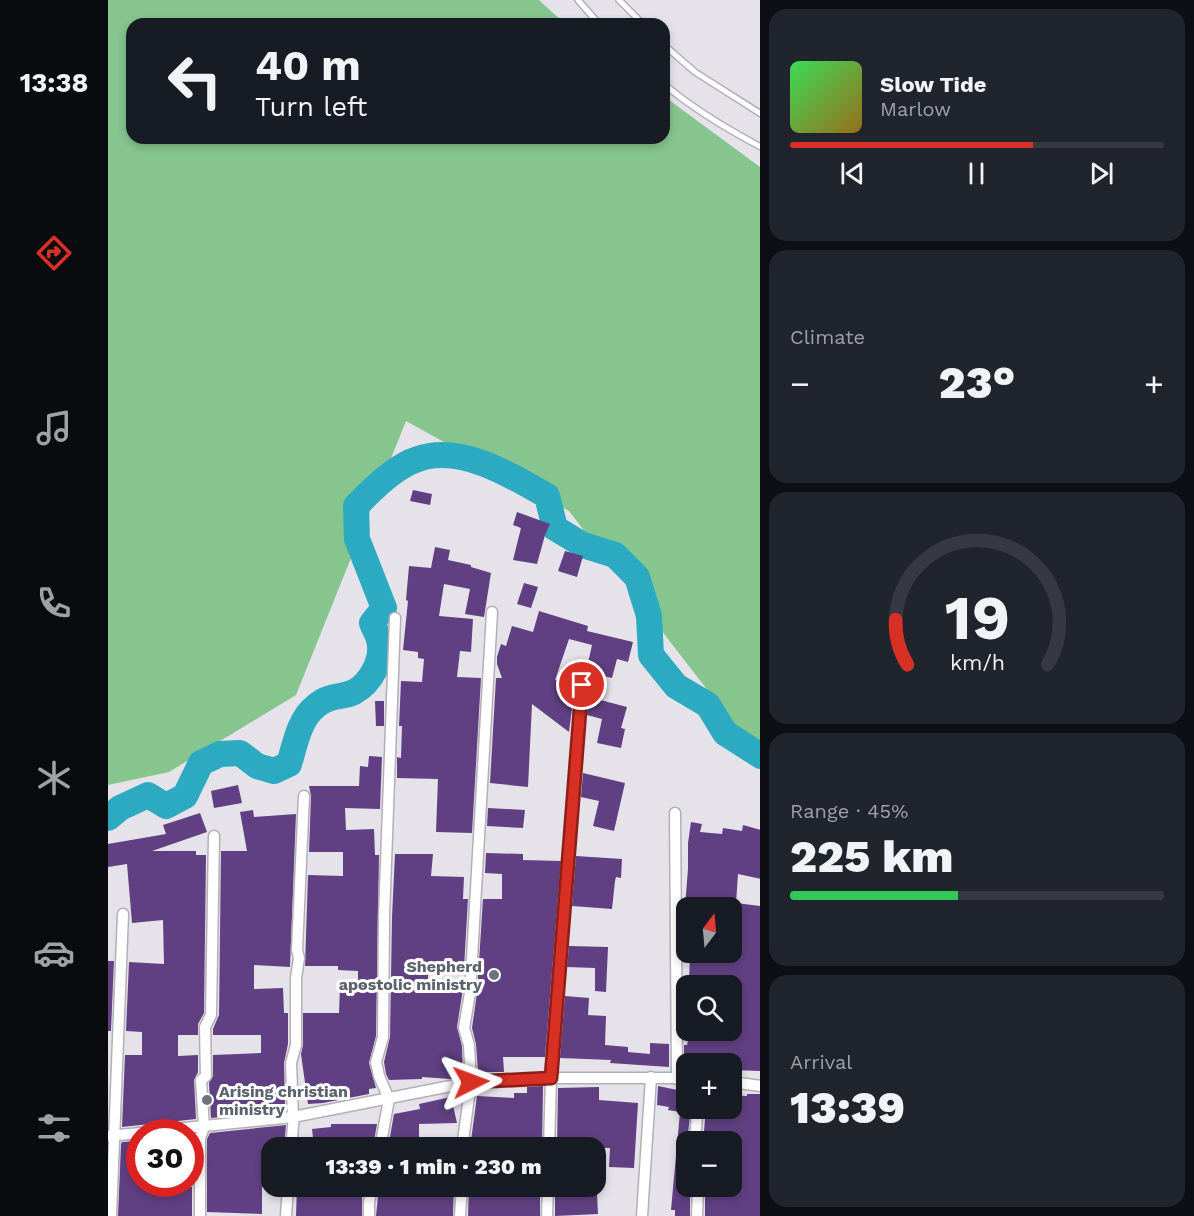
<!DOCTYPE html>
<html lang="en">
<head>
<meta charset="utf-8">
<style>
	:root { --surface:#171b24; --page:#20242c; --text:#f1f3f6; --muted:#9ea1a6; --line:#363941; --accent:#d93025 }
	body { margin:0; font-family:"Work Sans",sans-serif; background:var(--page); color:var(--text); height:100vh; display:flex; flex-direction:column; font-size:22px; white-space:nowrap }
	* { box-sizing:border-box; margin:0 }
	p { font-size:20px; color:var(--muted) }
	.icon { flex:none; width:33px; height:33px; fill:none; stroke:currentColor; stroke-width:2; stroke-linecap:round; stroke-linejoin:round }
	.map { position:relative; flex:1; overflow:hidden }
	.panel { display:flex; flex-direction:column; gap:9px; padding:9px; background:#0d0f14; width:434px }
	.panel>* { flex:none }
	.guide { position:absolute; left:18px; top:18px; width:544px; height:126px; border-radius:18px; box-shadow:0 3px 9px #0003; background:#171b24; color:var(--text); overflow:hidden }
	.needle { width:39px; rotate:16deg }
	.fabs { position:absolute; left:568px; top:897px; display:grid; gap:12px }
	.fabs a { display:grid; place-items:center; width:66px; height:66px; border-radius:12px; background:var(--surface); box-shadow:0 3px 9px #0003; font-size:30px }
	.speed { position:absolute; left:18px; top:1119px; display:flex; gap:12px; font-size:30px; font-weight:700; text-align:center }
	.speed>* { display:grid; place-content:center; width:78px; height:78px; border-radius:50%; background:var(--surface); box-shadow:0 3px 9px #0003; line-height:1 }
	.speed .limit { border:9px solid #d22; background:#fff; color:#111 }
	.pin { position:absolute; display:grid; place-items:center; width:51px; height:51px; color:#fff; margin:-26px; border:3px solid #fff; border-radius:50%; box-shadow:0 2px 6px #0007 }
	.me { position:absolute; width:66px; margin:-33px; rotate:87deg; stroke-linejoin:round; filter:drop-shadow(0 0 4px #0008) }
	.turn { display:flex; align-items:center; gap:21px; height:126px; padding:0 30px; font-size:27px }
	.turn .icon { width:78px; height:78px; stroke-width:2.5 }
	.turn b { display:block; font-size:42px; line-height:51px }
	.big { font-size:45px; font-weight:800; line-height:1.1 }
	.panel .card { flex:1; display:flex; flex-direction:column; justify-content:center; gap:9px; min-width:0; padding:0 21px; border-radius:18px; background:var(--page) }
	.panel .dial { align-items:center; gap:0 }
	.dial svg { height:156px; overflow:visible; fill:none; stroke:var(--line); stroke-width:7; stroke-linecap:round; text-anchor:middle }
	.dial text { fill:var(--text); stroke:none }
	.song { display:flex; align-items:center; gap:18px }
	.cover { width:72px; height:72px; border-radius:9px; background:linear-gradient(135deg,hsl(130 70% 55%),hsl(40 70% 35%)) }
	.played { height:6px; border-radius:3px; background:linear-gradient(90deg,var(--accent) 65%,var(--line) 65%) }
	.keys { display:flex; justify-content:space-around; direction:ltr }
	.heat { display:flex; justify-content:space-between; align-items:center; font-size:33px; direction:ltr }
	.charge { height:9px; border-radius:4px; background:linear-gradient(90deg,#34c759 45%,var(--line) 0) }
	.trip { position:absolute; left:153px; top:1137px; width:345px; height:60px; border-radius:18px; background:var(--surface); box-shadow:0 3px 9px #0003; font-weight:800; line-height:60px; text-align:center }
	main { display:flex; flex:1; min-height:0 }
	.tabs { display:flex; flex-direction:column; width:108px; justify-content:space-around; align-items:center; background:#090b0e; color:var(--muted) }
	.tabs .icon { width:42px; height:42px }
	.tabs .active { color:var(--accent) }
	.tabs b { font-size:27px; color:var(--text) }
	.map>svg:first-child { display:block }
</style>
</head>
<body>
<main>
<nav class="tabs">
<b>13:38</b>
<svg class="icon active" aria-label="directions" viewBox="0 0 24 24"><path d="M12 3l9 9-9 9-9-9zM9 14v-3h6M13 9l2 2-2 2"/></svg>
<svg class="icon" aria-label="music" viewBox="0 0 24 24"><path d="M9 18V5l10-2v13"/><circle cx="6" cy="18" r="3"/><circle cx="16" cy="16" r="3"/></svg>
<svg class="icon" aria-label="phone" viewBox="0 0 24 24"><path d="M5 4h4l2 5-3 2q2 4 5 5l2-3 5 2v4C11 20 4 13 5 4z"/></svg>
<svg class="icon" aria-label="climate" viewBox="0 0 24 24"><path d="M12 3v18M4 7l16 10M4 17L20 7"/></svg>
<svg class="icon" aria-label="car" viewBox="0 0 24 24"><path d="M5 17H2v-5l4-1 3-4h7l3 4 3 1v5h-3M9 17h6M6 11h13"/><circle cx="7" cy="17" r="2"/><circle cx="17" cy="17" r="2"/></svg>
<svg class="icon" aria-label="filters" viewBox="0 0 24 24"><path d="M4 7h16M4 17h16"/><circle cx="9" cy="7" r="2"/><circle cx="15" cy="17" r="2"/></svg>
</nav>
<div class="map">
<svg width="653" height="1216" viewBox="0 0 653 1216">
	<rect width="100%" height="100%" fill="#e6e2ea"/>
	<polygon fill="#86c58e" points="0,0 431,0 457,24 24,24 24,138 556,138 557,97 652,167 652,758 461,511 298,421 188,695 61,772 0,785"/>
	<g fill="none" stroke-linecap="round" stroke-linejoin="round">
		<path stroke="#2baac1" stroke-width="26" d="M0,818l12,-10 28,-13 18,11 19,-10 16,-33 19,-9 20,-1 17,13 17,5 15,-7c6,-19 10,-45 27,-58 14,-12 26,-8 38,-14 17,-9 30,-33 25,-52 -1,-6 -5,-11 -7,-17l12,-15 -27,-69 -1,-33c16,-16 39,-40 62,-47 42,-15 93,16 129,37l8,32 28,17 32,10 22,22 12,39 2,39 25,31 32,19 17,28 36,23"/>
	</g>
	<g fill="#604082">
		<polygon points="305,490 324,494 322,505 302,501"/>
		<polygon points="409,512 442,524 437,535 429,564 405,560 413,528 405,525"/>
		<polygon points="327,547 342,550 340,560 363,565 363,567 383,573 376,617 357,614 362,589 336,584 331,616 365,619 363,652 352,651 349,677 373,678 364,833 328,832 330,779 289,778 289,757 293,758 294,726 291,726 293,681 314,682 316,659 310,658 310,652 295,650 300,601 298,600 301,566 323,568"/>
		<polygon points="457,551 475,556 469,577 450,571"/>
		<polygon points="416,583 430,587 423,608 409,604"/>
		<polygon points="431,611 480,626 479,631 525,642 520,662 509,659 504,678 478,672 484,645 461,639 447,680 465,685 463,692 466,693 461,732 424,704 420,787 382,783 388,678 394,678 389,664 389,657 393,644 398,646 404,626 425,632"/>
		<polygon points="481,697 519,707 513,728 517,729 513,748 489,743 494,719 479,715"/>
		<polygon points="267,701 276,701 276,726 268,726"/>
		<polygon points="261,756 274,757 272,809 237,808 238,830 266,829 267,855 271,855 268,1036 261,1063 268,1088 261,1089 261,1094 215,1103 200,1104 193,1054 195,1045 195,1013 231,1013 232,986 250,985 250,971 230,970 230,966 197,966 200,875 235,876 235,852 201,852 203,796 201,786 251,786 252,766 260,767"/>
		<polygon points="475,773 517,783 506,831 485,826 491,801 473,797"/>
		<polygon points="130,785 134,803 106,808 103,791"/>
		<polygon points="380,808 417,810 415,828 379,826"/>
		<polygon points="145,810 146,817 188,814 182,967 146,965 146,989 175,988 176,1013 180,1013 180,1044 176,1063 177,1104 152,1105 152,1113 103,1118 101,1083 105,1076 105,1055 153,1053 153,1035 105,1035 105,1029 111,1015 113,851 139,851 132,812"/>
		<polygon points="92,813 99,832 44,851 88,851 88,855 98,855 96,1013 90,1024 90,1035 70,1035 70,1056 90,1055 90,1072 86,1080 88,1119 14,1127 17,1055 34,1055 34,1032 18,1031 21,962 56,964 55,920 24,923 19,864 0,867 0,844 58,834 55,825"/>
		<polygon points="583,822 594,824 592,832 614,834 615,828 634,831 635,825 653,830 653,879 630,874 628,903 653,906 653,1071 624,1070 624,1064 576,1064 576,1045 579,1045 582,1030 624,1030 624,986 581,986 582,952 624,952 624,908 577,906 580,869 580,843"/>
		<polygon points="378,853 415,854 415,860 453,861 437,1057 395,1057 396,1072 370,1072 368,1044 364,1028 369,993 375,899 394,899 394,874 377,873"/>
		<polygon points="287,854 325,854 323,876 356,877 355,899 360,899 356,968 348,968 348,963 320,962 320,988 355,989 349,1027 354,1046 355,1076 342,1079 314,1077 314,1079 281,1080 278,1074 276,1062 282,1037 284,917"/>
		<polygon points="468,856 514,859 513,878 508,877 507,881 504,909 464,906"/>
		<polygon points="461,946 500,947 498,992 487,991 487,968 459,967"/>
		<polygon points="0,961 6,961 3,1031 0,1031"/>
		<polygon points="457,996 481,998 480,1015 498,1016 497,1045 520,1047 520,1052 542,1054 542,1043 561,1044 561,1067 502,1063 503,1060 452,1058"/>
		<polygon points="435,1086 434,1148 362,1148 369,1096 406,1098 406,1093 419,1093 419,1087"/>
		<polygon points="550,1086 579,1092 579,1108 583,1108 579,1142 579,1186 582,1186 582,1216 567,1216 567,1210 563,1210 572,1112 560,1110 561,1107 549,1105"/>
		<polygon points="491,1087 491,1100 530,1103 526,1168 501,1167 502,1148 449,1148 450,1088"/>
		<polygon points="639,1094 653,1094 653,1216 597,1216 597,1186 624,1186 624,1142 595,1142 598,1108 624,1108 624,1095 639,1096"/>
		<polygon points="343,1097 349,1123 311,1124 311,1148 280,1148 286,1114 312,1109 311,1104"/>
		<polygon points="223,1124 269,1124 265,1147 223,1147 223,1145 206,1147 204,1129 223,1127"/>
		<polygon points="178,1125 176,1148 164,1148 164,1189 154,1187 154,1214 99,1212 99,1139 102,1133"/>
		<polygon points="32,1141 32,1184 45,1184 45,1187 55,1188 84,1187 84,1216 10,1216 13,1144 14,1142"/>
		<polygon points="189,1186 220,1186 221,1196 254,1196 254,1216 188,1216"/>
		<polygon points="299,1186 346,1186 345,1216 268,1216 270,1196 300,1195"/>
		<polygon points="361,1186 432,1186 432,1216 360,1216"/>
		<polygon points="447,1186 485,1186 485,1193 489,1193 490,1214 447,1216"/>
	</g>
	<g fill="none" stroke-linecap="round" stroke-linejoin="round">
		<defs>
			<g id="service">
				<polyline points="470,0 491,24"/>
				<polyline points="511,0 535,24"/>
				<polyline points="556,45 587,72 653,114"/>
				<path d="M556,84c29,25 63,45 97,63"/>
			</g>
			<g id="minor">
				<polyline points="567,813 569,1079"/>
				<polyline points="624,1082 653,1086"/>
				<polyline points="185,1117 183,1063 188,1045 188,978 191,958 189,950 196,796"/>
				<polyline points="37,1132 185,1117 363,1082 443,1078 579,1078"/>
				<polyline points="0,1136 32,1133"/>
				<polyline points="587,1142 589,1115 591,1108"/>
				<polyline points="183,1148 186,1116"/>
				<polyline points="272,1148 281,1099 271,1076 268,1062 275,1037 276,917 287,618"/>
				<polyline points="354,1148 363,1082 361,1045 356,1028 362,993 384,612"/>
				<polyline points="441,1148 443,1078 474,685"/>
				<polyline points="3,1216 15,914"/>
				<polyline points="92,1216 92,1138 96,1127 93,1080 98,1076 97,1027 103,1015 106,836"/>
				<polyline points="178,1216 180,1186"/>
				<polyline points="261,1216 261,1202 264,1186"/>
				<polyline points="352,1216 354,1186"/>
				<polyline points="439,1216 440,1186"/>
				<polyline points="534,1216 543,1077"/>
				<polyline points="589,1216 590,1186"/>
			</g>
		</defs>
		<use href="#service" stroke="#b3afb7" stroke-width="8"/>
		<use href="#minor" stroke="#b3afb7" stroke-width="13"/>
		<use href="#service" stroke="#fff" stroke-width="5"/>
		<use href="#minor" stroke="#fff" stroke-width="10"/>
	</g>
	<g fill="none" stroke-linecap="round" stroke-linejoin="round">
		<defs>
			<polyline id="route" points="363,1082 443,1078 474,685"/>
		</defs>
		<use href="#route" stroke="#8d1f18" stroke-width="15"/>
		<use href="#route" stroke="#d93025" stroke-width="10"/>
	</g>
	<g fill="#6b7280" stroke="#fff" stroke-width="2">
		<circle cx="386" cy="975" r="6"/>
		<circle cx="99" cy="1100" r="6"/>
	</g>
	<g text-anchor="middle" stroke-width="6" stroke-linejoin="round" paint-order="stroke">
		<g font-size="16" font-weight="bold" fill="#5b616d" stroke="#fff" text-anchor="end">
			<text x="374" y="972">Shepherd<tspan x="374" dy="18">apostolic ministry</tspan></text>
			<text x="111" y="1097" text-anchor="start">Arising christian<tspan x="111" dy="18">ministry</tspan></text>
		</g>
	</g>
</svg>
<div class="fabs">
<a><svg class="needle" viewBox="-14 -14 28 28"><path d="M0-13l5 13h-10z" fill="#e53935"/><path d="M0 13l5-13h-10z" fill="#9ea1a6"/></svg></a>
<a><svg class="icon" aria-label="search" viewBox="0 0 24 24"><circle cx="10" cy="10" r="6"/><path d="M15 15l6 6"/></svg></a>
<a>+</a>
<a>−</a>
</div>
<div class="speed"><div class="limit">30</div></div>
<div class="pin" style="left:474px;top:685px;background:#d93025"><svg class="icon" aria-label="arrive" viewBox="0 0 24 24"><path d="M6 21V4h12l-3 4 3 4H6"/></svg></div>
<svg class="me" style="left:363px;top:1082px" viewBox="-20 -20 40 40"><path d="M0-17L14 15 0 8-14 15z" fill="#d93025" stroke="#fff" stroke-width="4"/></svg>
<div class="trip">13:39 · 1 min · 230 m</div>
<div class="guide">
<div class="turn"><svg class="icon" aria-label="left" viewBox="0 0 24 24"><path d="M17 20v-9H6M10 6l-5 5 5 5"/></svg><div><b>40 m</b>Turn left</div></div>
</div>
</div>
<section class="panel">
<div class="card">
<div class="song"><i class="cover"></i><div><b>Slow Tide</b><p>Marlow</p></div></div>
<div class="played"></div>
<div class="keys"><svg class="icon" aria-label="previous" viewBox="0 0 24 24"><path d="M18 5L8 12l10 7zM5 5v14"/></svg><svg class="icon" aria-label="pause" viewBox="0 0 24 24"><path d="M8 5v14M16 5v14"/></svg><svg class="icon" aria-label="next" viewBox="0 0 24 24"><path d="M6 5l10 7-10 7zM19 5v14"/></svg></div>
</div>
<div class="card"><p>Climate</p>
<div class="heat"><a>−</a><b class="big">23°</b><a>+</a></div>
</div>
<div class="card dial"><svg viewBox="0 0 100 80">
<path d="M14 69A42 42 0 1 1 86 69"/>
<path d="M14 69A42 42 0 0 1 8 46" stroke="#d93025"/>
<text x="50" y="56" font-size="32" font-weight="700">19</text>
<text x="50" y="72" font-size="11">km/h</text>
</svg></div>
<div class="card"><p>Range · 45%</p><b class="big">225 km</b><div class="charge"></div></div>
<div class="card"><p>Arrival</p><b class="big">13:39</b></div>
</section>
</main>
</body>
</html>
